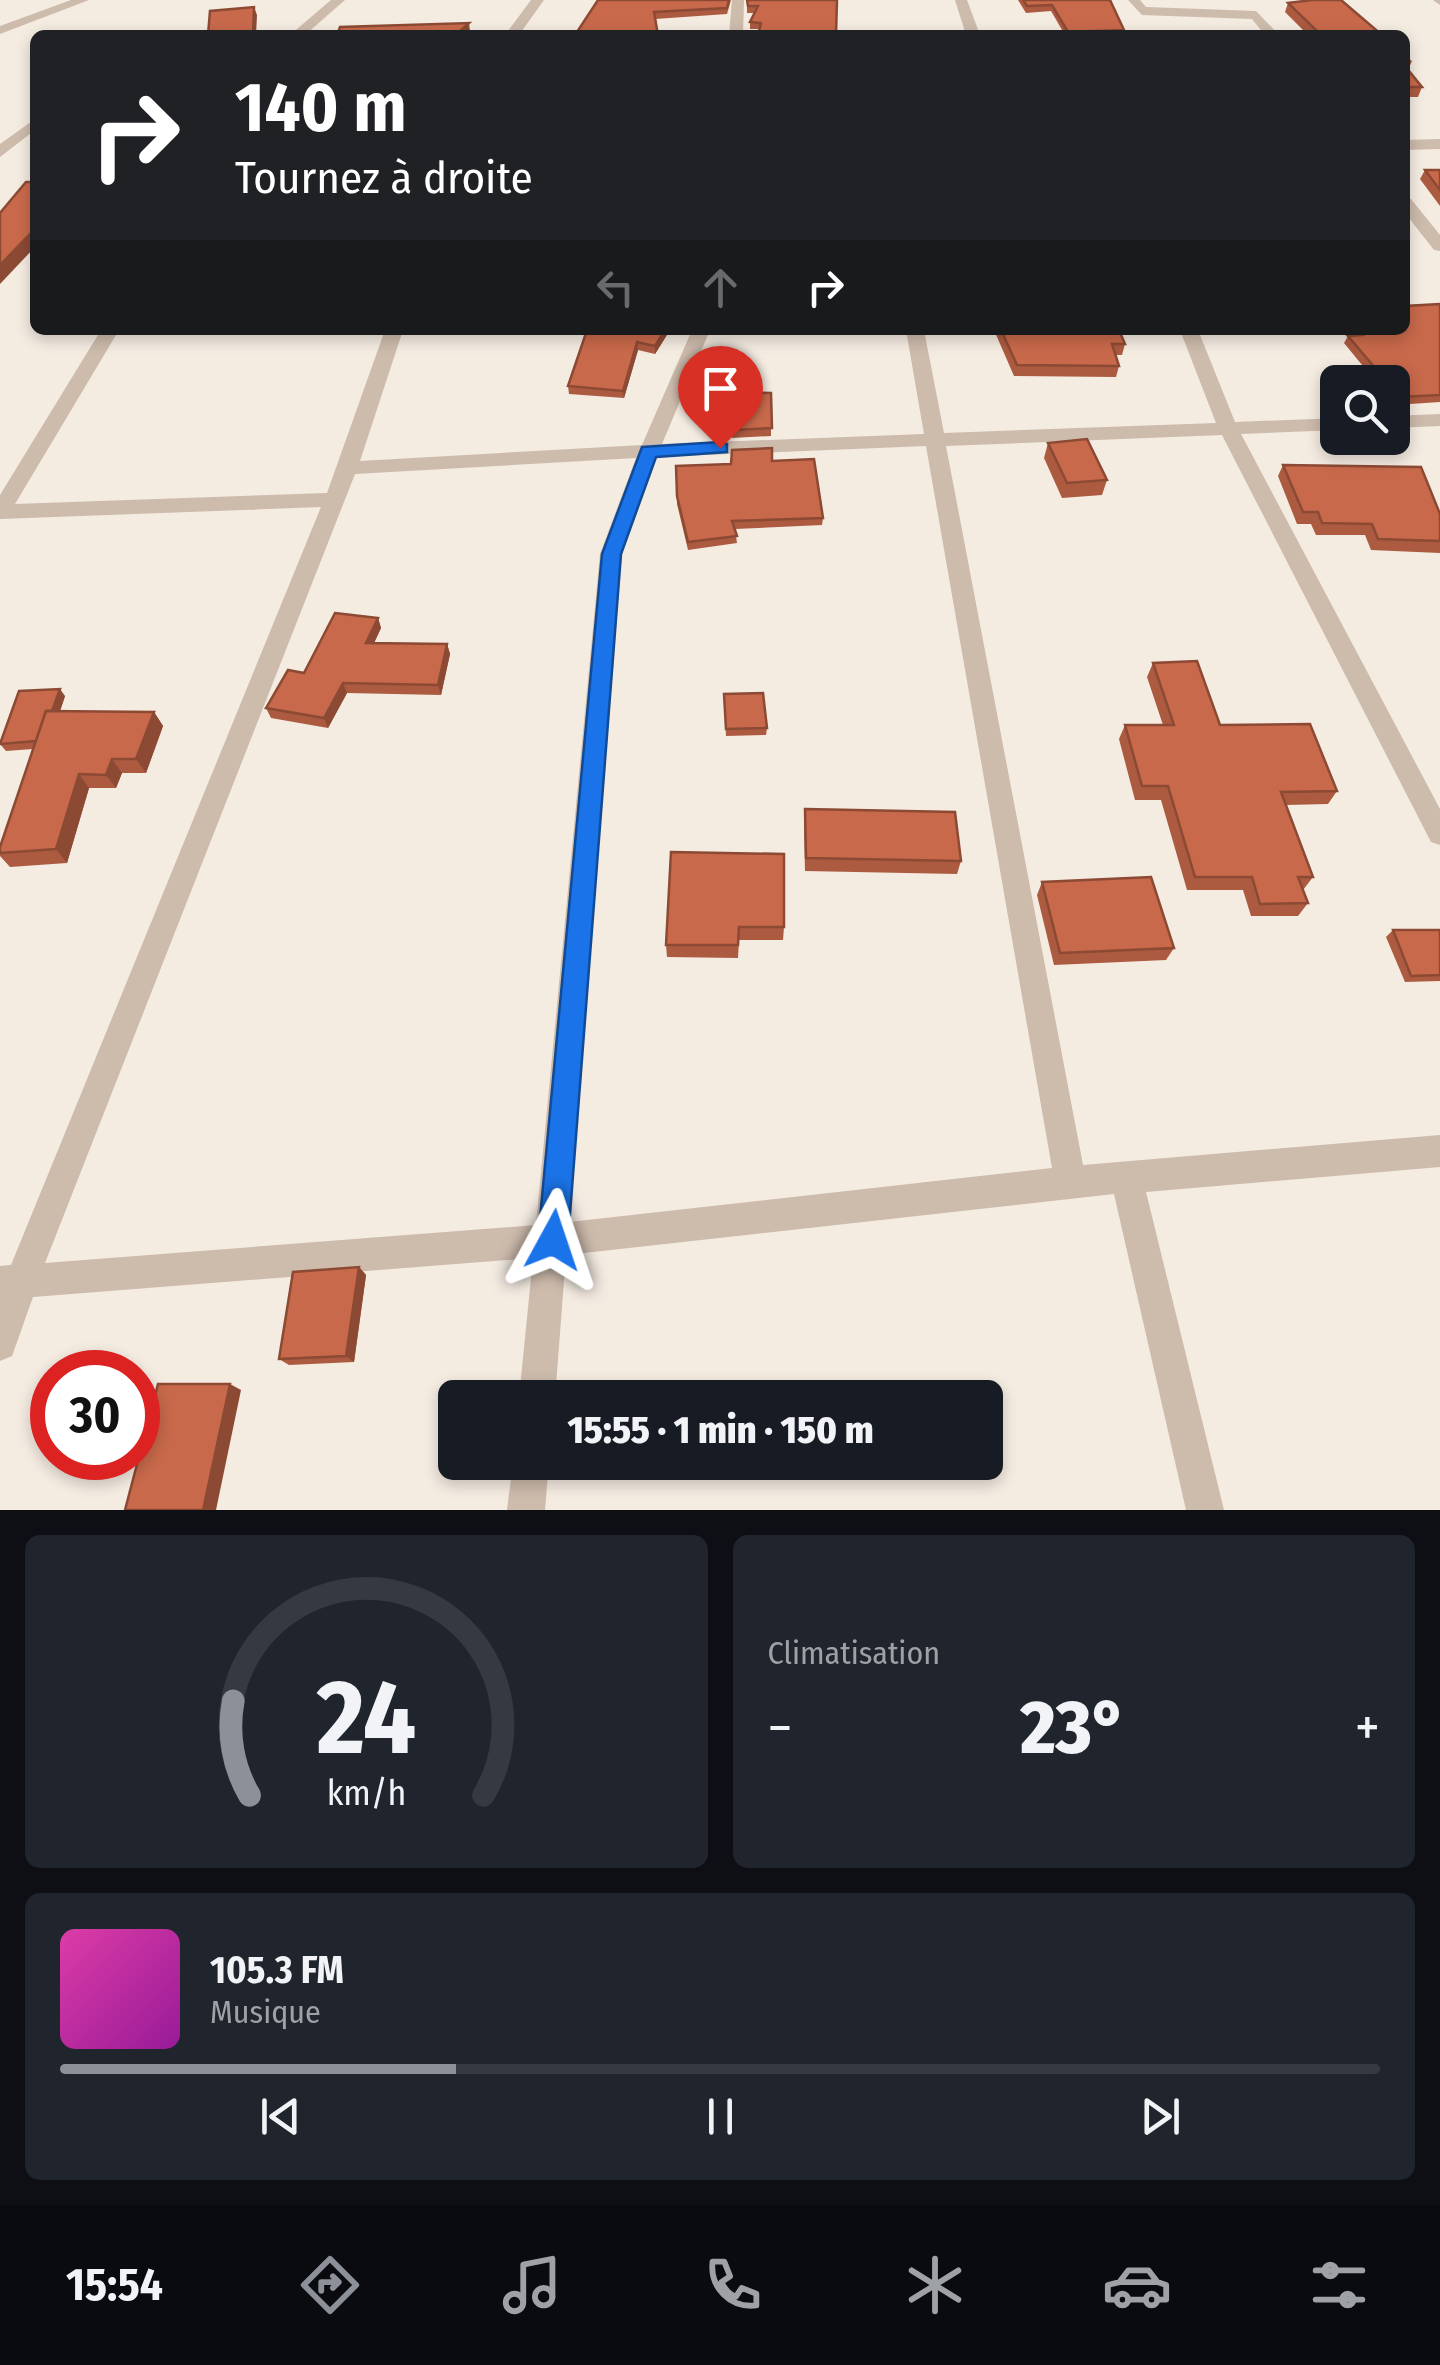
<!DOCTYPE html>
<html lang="fr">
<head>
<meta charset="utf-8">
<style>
	:root { --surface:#171b24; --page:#20242c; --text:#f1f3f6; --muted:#9ea1a6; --line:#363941; --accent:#8c9099 }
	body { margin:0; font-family:"Fira Sans Condensed",sans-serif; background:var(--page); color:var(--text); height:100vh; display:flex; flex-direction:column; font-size:38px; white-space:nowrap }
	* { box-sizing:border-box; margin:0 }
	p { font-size:32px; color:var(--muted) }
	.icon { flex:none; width:55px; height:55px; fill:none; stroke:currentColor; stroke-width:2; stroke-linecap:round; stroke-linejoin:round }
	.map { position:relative; height:1510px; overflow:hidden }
	.side { display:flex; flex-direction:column; gap:25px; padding:25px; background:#0d0f14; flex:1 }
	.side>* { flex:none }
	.hud { position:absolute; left:30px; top:30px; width:1380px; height:305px; border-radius:15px; box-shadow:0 5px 15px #0003; background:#202124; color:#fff; overflow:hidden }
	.controls { position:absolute; left:1320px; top:365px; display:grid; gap:20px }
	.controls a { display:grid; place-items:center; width:90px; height:90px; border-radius:15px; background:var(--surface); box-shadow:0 5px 15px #0003; font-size:50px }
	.speed { position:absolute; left:30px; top:1350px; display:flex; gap:20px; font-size:50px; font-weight:700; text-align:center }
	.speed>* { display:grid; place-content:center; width:130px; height:130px; border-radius:50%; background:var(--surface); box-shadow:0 5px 15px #0003; line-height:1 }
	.speed .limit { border:15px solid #d22; background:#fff; color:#111 }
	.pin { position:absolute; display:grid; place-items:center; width:85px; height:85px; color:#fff; margin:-102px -42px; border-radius:50% 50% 50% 0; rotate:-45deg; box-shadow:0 0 10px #0007 }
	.pin .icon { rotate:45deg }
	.me { position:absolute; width:110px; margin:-55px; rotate:5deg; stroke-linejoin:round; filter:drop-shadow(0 0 8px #0008) }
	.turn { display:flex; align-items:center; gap:35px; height:210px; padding:0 40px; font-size:45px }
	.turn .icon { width:130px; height:130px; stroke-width:2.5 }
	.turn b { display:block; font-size:70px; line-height:85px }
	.lanes { display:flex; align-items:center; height:95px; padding:0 40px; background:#0003; justify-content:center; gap:50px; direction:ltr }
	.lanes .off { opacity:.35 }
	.big { font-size:75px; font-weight:800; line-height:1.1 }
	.side .card { flex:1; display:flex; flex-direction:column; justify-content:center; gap:15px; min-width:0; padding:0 35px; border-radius:15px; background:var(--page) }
	.side .dial { align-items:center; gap:0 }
	.dial svg { height:260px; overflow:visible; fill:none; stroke:var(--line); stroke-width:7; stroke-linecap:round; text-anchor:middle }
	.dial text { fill:var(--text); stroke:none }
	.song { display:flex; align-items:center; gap:30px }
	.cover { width:120px; height:120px; border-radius:15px; background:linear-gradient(135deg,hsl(320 70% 55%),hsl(300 70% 35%)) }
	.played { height:10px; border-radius:5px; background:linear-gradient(90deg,var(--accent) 30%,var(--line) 30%) }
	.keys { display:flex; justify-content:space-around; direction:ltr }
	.heat { display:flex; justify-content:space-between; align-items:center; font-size:55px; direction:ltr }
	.side .tiles { flex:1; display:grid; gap:25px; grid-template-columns:1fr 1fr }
	.card:last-child { grid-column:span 2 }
	.trip { position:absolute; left:438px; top:1380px; width:565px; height:100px; border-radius:15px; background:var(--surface); box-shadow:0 5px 15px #0003; font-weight:800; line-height:100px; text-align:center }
	.menu { display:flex; height:160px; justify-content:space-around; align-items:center; background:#090b0e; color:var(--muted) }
	.menu .icon { width:70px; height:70px }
	.menu .active { color:var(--accent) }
	.menu b { font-size:45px; color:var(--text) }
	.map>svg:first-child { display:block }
</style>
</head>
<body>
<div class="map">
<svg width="1440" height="1510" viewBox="0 0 1440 1510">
	<rect width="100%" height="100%" fill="#f4ebe1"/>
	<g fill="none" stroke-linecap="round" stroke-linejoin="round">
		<g fill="#cdbbac" fill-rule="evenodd">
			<polygon points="71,0 89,0 0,34 0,26"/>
			<polygon points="331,0 345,0 305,35 290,35"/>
			<polygon points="531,0 544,0 519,35 505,35"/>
			<polygon points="732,0 744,0 743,35 729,35"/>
			<polygon points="955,0 967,0 980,35 966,35"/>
			<polygon points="1128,0 1140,0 1146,7 1256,11 1279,35 1265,35 1252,19 1142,15"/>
			<polygon points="1433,0 1440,0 1440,5"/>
			<polygon points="35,119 35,130 0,157 0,144"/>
			<polygon points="1440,139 1440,149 1405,150 1405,140"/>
			<polygon points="1405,197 1411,199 1440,235 1440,251 1434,250 1405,213"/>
			<path d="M101,330h18l-104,174 312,-11 58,-163h18l-43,131 282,-16 50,-115h18l-48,114 262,-10 -18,-104h18l20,103 272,-10 -36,-93h18l37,92 103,-4v12l-97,4 199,375v36l-9,-3 -209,-407 -276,11 137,719 357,-30v32l-294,25 78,318h-38l-72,-316 -548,61 -11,143h-36l14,-140 -500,39 -21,59 -12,5v-95l11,-1 310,-758 -321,12v-24zM926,446l126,722 -483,54 53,-668 35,-97zM636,458l-36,96 -64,671 -491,38 310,-789z"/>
			<polygon points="1440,414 1440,426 1392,428 1392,416"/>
			<polygon points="513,1462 549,1462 545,1510 507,1510"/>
		</g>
	</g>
	<g fill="#ac5a40">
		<polygon points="598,0 731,0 727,14 655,19"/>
		<polygon points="747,0 837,0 760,29 750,29 750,22 755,13 747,13"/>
		<polygon points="1018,0 1110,0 1124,30 1123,35 1065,35 1051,11 1026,13"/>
		<polygon points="1288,3 1382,35 1308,35 1285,12"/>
		<polygon points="1405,55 1412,61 1408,70 1422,87 1418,97 1405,97"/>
		<polygon points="1425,170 1440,170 1440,206 1420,179"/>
		<polygon points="1440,304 1440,402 1395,405 1392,402 1392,382 1376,382 1344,343 1348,336 1354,335 1350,330 1405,330"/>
		<polygon points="587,330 670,330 655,354 638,350 624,398 569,394 568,386"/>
		<polygon points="994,330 1119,330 1125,344 1122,355 1115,355 1119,366 1116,377 1014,376"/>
		<polygon points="733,392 771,393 771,436 732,438"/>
		<polygon points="1048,443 1107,480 1102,495 1062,498 1044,458"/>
		<polygon points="772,461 823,518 822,525 735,529 737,543 688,550 677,504 676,466 731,464"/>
		<polygon points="1283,465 1440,514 1440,553 1371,550 1365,535 1316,535 1311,524 1297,524 1278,476"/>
		<polygon points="378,618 381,628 374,643 447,644 450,654 441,695 347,693 328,728 271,718 266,708 304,673"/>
		<polygon points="1153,663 1220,725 1337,791 1328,804 1286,805 1313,877 1303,890 1308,903 1298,916 1251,916 1243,890 1187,890 1161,800 1135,800 1119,739 1125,725 1163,725 1147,677"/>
		<polygon points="724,694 767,728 766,735 726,736"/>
		<polygon points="65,696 60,711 154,712 163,726 146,773 122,773 116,788 89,788 67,863 10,867 0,856 0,853 33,749 6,751 0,744"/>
		<polygon points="805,809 961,861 957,874 805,871 804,823"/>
		<polygon points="671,852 784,927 783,940 739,940 738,958 667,957 666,945"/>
		<polygon points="1042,882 1174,948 1166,960 1054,965 1037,895"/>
		<polygon points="1393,930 1440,930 1440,981 1405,982 1386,937"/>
		<polygon points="359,1267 366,1275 354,1362 289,1365 279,1359"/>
	</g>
	<g fill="#8c4a34">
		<polygon points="254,7 257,15 256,35 253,35"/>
		<polygon points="469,23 470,31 466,35 456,35"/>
		<polygon points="30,234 35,247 0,284 0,265"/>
		<polygon points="665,330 670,330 655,354 655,346"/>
		<polygon points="637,342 638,350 624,398 623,391"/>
		<polygon points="378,618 381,628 369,654 366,643"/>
		<polygon points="447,644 450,654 441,695 438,685"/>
		<polygon points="343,683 347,693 328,728 324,718"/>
		<polygon points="60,689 65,696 48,748 42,741"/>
		<polygon points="154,712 163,726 146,773 136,759"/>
		<polygon points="112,759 122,773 116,788 106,775"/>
		<polygon points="79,774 89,788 67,863 56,849"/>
		<polygon points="359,1267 366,1275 354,1362 346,1356"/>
		<polygon points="230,1384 241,1390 216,1510 203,1510"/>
	</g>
	<g fill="#c8694b" stroke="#8c4a34" stroke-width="2.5">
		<polygon points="598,0 729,0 727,8 654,12 658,35 575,35"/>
		<polygon points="747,0 837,0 836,35 758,35 761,23 750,22 758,6 748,6"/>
		<polygon points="1023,0 1110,0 1124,30 1068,32 1052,5 1027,6"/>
		<polygon points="1312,0 1341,0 1382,35 1321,35 1288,3"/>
		<polygon points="254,7 253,35 208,35 210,11"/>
		<polygon points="469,23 456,35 337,35 340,27"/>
		<polygon points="1405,66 1422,87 1405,87"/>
		<polygon points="1425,170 1440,170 1440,190"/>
		<polygon points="26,182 35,182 35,234 30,234 0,265 0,213"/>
		<polygon points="1440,304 1440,395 1399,397 1392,389 1392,382 1387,382 1348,336 1363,335 1360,330 1405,330 1405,306"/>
		<polygon points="587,330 665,330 655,346 637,342 623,391 568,386"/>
		<polygon points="1001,330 1119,330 1125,344 1112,344 1119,366 1017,365"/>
		<polygon points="733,392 771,393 772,428 732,430"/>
		<polygon points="1087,439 1107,480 1067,483 1048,443"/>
		<polygon points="772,448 772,461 814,459 823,518 732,521 737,536 688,542 677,496 676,466 731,464 732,450"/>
		<polygon points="1283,465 1421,467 1440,514 1440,541 1378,539 1372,524 1322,523 1318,512 1303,512"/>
		<polygon points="335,613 378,618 366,643 447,644 438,685 343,683 324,718 266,708 288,670 304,673"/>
		<polygon points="1197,661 1220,725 1310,724 1337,791 1281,792 1313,877 1298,877 1308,903 1260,904 1252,877 1195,877 1168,786 1142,786 1125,725 1174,725 1153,663"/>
		<polygon points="60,689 52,711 46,711 36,741 0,744 19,691"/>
		<polygon points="763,693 767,728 726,729 724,694"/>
		<polygon points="46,711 154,712 136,759 112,759 106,775 79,774 56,849 0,853 0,847"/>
		<polygon points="805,809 955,812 961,861 806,858"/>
		<polygon points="671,852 784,854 784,927 739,927 738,945 666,945"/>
		<polygon points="1151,877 1174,948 1060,953 1042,882"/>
		<polygon points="1393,930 1440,930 1440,975 1411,976"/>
		<polygon points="359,1267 346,1356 279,1359 293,1272"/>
		<polygon points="158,1384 230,1384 203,1510 125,1510"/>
	</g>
	<polygon fill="#1a73e8" stroke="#114b97" stroke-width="2.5" points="720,442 727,444 727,452 656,457 621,554 568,1240 564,1250 553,1254 543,1250 538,1240 602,554 642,447"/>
</svg>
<div class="controls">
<a><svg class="icon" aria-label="search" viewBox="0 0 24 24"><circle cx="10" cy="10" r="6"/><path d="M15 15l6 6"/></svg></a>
</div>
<div class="speed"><div class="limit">30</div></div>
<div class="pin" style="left:720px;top:448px;background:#d93025"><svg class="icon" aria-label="arrive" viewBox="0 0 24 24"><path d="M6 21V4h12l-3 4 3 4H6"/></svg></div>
<svg class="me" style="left:553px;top:1240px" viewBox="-20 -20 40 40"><path d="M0-17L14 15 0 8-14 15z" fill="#1a73e8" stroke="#fff" stroke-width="4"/></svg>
<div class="trip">15:55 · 1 min · 150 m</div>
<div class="hud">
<div class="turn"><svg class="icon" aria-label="right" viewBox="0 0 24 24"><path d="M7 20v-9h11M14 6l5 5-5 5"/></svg><div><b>140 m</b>Tournez à droite</div></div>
<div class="lanes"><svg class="icon off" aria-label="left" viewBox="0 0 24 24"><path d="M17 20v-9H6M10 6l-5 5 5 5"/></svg><svg class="icon off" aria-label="ahead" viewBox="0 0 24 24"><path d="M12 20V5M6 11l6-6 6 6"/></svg><svg class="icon" aria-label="right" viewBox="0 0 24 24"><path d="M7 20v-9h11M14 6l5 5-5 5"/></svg></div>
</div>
</div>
<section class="side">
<div class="tiles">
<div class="card dial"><svg viewBox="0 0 100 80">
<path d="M14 69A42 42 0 1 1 86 69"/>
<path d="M14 69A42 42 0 0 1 9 40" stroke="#8c9099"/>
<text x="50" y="56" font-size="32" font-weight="700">24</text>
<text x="50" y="72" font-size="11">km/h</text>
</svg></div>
<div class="card"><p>Climatisation</p>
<div class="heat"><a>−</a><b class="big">23°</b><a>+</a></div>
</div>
<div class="card">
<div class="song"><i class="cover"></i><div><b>105.3 FM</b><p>Musique</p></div></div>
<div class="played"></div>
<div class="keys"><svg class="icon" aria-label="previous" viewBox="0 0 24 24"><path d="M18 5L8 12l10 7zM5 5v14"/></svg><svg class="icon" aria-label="pause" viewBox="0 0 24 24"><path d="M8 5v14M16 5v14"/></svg><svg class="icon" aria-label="next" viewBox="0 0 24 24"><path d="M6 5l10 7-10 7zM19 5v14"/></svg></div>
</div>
</div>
</section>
<nav class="menu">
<b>15:54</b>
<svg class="icon active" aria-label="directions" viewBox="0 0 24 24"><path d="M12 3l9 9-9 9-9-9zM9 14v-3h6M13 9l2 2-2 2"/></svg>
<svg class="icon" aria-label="music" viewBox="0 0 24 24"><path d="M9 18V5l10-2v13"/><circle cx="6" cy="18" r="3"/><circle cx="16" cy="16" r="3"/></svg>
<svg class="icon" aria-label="phone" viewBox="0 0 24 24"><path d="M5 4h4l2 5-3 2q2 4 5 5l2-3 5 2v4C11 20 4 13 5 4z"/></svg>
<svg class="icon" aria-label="climate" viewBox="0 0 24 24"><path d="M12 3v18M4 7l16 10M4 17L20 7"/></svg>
<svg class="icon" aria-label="car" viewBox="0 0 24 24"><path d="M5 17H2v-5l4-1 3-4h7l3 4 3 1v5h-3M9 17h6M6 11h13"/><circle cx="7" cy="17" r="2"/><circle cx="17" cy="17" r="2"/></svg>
<svg class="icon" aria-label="filters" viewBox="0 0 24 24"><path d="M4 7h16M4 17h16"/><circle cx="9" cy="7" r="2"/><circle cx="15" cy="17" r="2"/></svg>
</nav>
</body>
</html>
